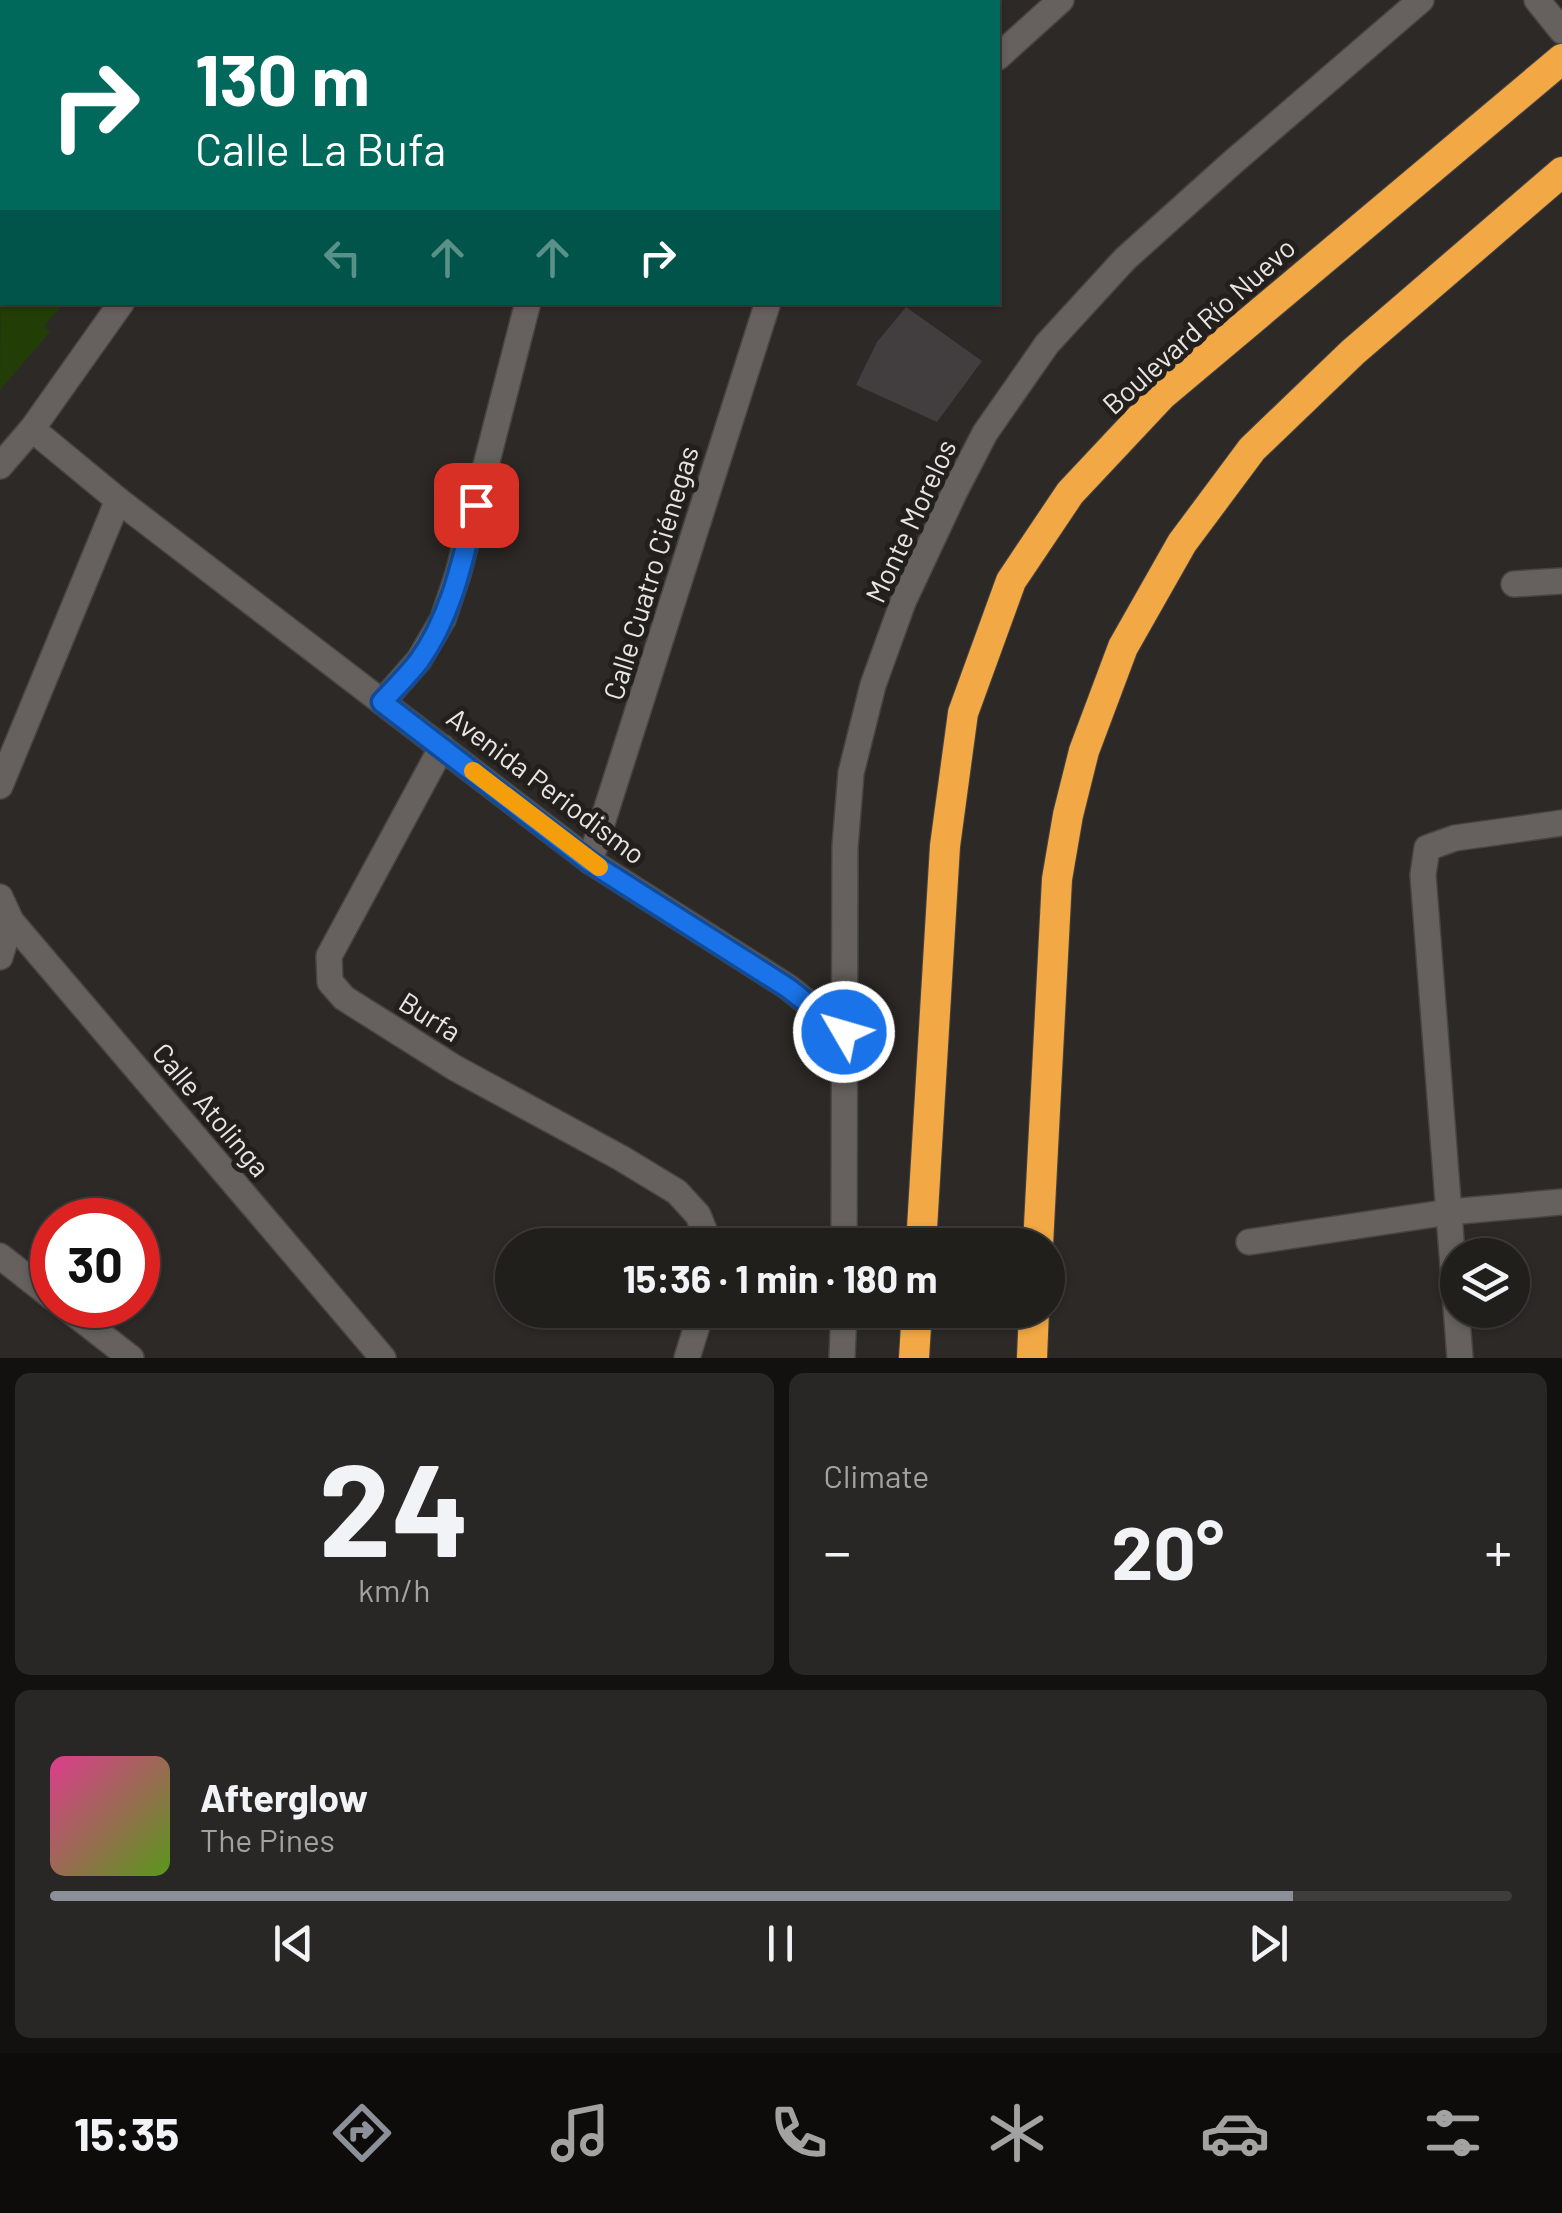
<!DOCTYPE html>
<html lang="en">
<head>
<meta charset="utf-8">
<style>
	:root { --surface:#211f1c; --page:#292725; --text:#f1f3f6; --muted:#a2a2a3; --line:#3e3d3b; --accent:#8c9099 }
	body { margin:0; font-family:Barlow,sans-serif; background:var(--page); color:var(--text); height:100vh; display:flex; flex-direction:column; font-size:38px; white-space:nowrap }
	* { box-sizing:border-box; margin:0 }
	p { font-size:32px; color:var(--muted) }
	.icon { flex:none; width:55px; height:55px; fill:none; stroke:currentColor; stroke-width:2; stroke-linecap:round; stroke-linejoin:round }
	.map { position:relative; height:1358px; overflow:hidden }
	.details { display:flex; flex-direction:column; gap:15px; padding:15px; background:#12110f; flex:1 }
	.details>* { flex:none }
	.banner { position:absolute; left:0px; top:0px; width:1000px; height:305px; box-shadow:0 2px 8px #0004,0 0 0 2px var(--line); background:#00695c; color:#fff; overflow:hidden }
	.buttons { position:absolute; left:1440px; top:1238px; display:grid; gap:20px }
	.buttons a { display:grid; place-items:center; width:90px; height:90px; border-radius:50%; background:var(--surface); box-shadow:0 2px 8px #0004,0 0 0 2px var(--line); font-size:50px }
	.speed { position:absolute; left:30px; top:1198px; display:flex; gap:20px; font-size:50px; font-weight:700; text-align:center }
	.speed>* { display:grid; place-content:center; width:130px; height:130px; border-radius:50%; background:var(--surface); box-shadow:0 2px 8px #0004,0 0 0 2px var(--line); line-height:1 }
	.speed .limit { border:15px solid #d22; background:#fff; color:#111 }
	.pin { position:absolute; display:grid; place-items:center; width:85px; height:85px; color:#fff; margin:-42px; border-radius:20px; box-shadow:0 5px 15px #0006 }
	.me { position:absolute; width:110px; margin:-55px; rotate:308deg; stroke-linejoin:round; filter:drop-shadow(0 0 8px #0008) }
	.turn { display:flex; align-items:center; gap:35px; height:210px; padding:0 30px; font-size:45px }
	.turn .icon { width:130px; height:130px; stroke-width:2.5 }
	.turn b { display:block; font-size:70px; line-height:85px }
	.lanes { display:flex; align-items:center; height:95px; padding:0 30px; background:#0003; justify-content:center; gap:50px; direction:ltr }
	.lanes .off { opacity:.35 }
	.big { font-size:75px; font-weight:700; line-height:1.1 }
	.details .widget { flex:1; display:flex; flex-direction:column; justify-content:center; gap:15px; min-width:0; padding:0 35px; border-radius:15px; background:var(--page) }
	.details .dial { align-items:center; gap:0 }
	.dial b { font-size:130px; line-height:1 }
	.song { display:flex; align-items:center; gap:30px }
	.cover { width:120px; height:120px; border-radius:15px; background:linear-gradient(135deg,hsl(330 70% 55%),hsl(90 70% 35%)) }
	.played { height:10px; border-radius:5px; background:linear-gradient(90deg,var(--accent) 85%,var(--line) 85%) }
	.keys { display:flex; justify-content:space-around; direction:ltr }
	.heat { display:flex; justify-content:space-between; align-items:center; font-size:55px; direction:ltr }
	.details .tiles { flex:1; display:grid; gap:15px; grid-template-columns:1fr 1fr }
	.widget:last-child { grid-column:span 2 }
	.trip { position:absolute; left:495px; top:1228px; width:570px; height:100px; border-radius:50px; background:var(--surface); box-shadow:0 2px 8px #0004,0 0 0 2px var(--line); font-weight:700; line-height:100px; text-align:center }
	.dock { display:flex; height:160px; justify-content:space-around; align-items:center; background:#0d0c0b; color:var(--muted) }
	.dock .icon { width:70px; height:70px }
	.dock .on { color:var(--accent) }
	.dock b { font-size:45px; color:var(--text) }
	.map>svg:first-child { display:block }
</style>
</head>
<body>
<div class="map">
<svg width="1562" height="1358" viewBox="0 0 1562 1358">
	<rect width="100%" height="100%" fill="#2c2926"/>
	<polygon fill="#233d07" points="1,232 2,234 2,302 64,303 44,326 50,332 0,390"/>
	<polygon fill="#423d3f" points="906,307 982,361 937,422 856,385 877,342"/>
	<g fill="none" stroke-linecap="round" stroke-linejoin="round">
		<defs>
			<g id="street">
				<polyline points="196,0 199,2"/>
				<polyline points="1537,0 1562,31"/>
				<polyline points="84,2 86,0"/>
				<polyline points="685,2 688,0"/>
				<polyline points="998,57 1061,0"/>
				<polyline points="0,102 2,99"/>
				<polyline points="32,429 118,500 590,861 788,987 844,1032"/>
				<polyline points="0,466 32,429 122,302"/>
				<polyline points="1514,584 1562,581"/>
				<polyline points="382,702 419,660 443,619 458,574 528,302"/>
				<polyline points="442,747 329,956 330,982 344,998 455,1068 621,1158 677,1192 698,1215 710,1245"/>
				<polyline points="0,786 118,500"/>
				<polyline points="590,861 768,302"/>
				<polyline points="0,897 11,921 383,1358"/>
				<polyline points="0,957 11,921"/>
				<polyline points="1249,1242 1449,1212 1562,1202"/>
				<polyline points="844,1245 845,847 851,773 873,685 903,602 955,491 985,433 1047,344 1125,259 1233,162 1421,0"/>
				<polyline points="0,1256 52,1297"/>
				<polyline points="63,1305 131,1358"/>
				<polyline points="687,1358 702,1310"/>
				<polyline points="842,1358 844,1310"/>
				<polyline points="1460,1358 1423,875 1427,848 1455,838 1562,823"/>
			</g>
			<g id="highway">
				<polyline points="921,1245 945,846 963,713 1011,581 1070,493 1162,395 1562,59"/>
				<polyline points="1038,1245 1057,879 1068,815 1084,751 1123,647 1182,543 1252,449 1353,352 1562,172"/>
				<polyline points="914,1358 917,1310"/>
				<polyline points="1032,1358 1034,1310"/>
			</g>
		</defs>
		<use href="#street" stroke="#484442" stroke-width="28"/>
		<use href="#highway" stroke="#484442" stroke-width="32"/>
		<use href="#street" stroke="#66615e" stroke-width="25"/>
		<use href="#highway" stroke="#f1a845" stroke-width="30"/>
	</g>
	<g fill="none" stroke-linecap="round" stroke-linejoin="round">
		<defs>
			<path id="route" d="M476,505c-13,53 -24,110 -57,156 -11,14 -25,28 -37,41l208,160 198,126 56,44"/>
		</defs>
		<use href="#route" stroke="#114b97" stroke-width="25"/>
		<use href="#route" stroke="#1a73e8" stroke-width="18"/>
		<polyline stroke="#f59e0b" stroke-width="18" points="473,771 599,867"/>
	</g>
	<g text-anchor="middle" stroke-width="10" stroke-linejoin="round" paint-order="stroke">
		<g font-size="28" fill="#e8e6e4" stroke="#231f1c">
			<text transform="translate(1199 326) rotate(-42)" y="10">Boulevard Río Nuevo</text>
			<text transform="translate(911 521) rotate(-65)" y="10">Monte Morelos</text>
			<text transform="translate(651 573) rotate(-73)" y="10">Calle Cuatro Ciénegas</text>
			<text transform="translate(546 786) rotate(37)" y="10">Avenida Periodismo</text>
			<text transform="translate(430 1017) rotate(32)" y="10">Burfa</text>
			<text transform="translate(211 1110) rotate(50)" y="10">Calle Atolinga</text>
		</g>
	</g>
</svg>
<div class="buttons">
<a><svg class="icon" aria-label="layers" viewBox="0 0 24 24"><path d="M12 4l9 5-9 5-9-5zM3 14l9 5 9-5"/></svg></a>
</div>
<div class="speed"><div class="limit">30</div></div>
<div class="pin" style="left:476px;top:505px;background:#d93025"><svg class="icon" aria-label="arrive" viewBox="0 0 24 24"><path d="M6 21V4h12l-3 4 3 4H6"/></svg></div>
<svg class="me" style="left:844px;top:1032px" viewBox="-20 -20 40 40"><circle r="17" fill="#1a73e8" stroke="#fff" stroke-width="3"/><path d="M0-11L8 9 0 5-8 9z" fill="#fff"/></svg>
<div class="trip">15:36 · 1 min · 180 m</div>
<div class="banner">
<div class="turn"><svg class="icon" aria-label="right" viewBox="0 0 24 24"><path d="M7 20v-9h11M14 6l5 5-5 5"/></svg><div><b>130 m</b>Calle La Bufa</div></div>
<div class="lanes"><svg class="icon off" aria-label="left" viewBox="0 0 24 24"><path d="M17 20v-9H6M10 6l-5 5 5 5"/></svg><svg class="icon off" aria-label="ahead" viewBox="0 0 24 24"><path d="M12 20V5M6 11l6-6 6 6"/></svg><svg class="icon off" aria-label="ahead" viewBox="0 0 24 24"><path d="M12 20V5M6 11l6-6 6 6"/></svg><svg class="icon" aria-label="right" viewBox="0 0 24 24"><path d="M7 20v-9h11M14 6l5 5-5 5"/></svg></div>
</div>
</div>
<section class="details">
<div class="tiles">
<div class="widget dial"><b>24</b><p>km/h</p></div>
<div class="widget"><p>Climate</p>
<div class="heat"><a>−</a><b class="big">20°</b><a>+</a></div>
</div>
<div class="widget">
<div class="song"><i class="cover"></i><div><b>Afterglow</b><p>The Pines</p></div></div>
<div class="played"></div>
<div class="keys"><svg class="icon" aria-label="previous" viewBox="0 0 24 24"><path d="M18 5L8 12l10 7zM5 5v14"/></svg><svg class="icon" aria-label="pause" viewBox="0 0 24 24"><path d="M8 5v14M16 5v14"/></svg><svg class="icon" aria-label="next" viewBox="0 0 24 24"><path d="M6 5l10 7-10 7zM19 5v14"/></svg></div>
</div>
</div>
</section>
<nav class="dock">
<b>15:35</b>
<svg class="icon on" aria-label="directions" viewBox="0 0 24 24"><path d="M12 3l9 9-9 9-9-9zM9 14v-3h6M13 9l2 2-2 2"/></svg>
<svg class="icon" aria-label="music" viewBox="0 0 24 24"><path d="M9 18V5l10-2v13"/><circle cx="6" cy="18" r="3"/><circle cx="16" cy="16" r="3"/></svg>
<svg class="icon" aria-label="phone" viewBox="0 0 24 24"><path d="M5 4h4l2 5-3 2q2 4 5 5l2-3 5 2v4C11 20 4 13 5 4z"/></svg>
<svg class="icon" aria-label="climate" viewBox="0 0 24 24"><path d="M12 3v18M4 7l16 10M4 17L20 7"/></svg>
<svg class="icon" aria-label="car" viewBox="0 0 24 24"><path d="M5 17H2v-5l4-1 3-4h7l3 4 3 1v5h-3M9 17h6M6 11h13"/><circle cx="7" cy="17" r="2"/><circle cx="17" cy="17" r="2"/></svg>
<svg class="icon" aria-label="filters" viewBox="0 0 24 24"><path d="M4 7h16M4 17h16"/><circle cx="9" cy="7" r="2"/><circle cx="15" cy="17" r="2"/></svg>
</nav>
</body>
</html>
